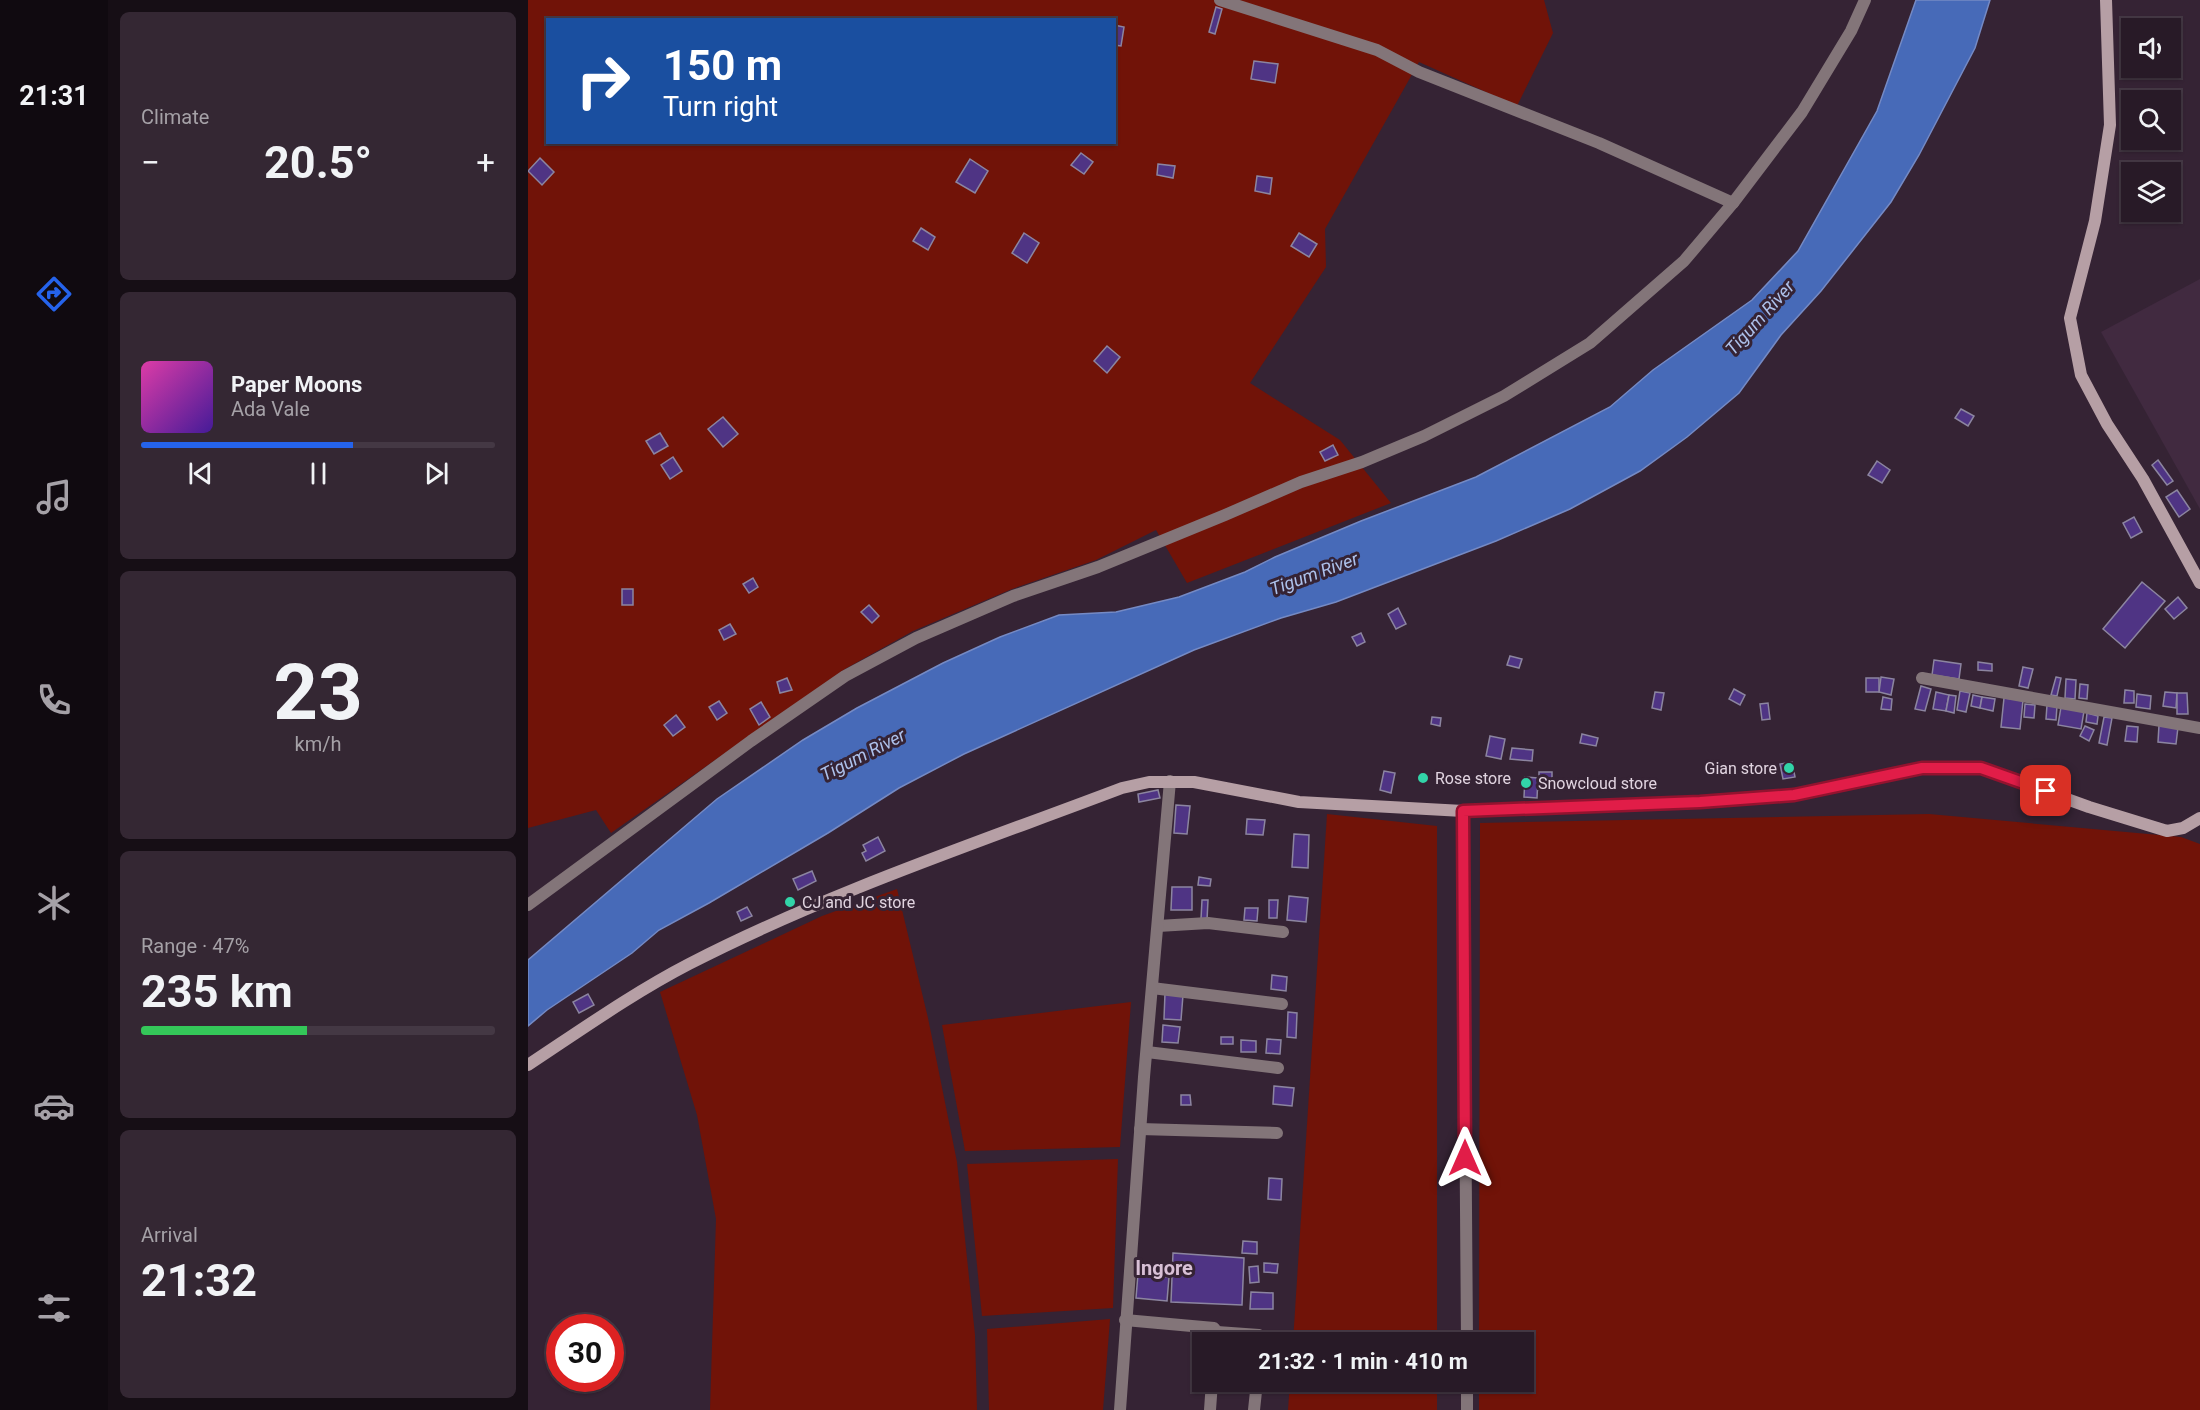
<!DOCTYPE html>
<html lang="en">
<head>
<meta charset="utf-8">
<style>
	:root { --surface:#281a27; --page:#342733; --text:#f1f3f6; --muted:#a5a1a7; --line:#443844; --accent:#2563eb }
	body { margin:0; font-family:Roboto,sans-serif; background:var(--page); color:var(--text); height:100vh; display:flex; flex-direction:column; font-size:22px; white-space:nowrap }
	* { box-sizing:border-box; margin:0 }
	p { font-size:20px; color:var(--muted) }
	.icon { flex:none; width:33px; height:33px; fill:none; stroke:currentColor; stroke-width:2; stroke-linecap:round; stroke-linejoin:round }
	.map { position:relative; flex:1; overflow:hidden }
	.drawer { display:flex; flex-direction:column; gap:12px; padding:12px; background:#160e15; width:420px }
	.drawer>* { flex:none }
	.banner { position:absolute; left:18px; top:18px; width:570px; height:126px; border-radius:0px; box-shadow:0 2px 4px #0004,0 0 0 2px var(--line); background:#1a4fa0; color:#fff; overflow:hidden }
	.tools { position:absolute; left:1593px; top:18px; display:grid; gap:12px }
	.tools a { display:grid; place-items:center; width:60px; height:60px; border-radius:0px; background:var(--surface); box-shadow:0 2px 4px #0004,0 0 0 2px var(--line); font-size:30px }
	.speed { position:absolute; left:18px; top:1314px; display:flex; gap:12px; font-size:30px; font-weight:700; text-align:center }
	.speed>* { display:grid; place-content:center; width:78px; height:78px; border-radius:50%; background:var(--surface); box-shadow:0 2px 4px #0004,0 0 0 2px var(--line); line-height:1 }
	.speed .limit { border:9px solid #d22; background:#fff; color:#111 }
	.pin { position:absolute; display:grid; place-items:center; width:51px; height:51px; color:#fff; margin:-26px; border-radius:12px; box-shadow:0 3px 9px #0006 }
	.me { position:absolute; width:66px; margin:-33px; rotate:0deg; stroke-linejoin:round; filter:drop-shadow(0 0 4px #0008) }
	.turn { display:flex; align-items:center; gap:21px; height:126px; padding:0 18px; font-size:27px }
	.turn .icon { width:78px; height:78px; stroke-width:2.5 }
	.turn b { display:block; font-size:42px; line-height:51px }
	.big { font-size:45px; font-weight:700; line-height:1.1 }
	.drawer .card { flex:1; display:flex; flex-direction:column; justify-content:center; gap:9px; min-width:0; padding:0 21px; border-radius:9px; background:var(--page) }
	.drawer .dial { align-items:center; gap:0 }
	.dial b { font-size:78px; line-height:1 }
	.song { display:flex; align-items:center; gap:18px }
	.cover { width:72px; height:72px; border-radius:9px; background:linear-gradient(135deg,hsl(320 70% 55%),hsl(260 70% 35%)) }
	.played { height:6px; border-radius:3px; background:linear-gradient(90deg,var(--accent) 60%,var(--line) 60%) }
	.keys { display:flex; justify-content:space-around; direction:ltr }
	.heat { display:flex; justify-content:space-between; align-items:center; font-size:33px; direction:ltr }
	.charge { height:9px; border-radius:4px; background:linear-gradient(90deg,#34c759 47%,var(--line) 0) }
	.trip { position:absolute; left:664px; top:1332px; width:342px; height:60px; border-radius:0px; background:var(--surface); box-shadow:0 2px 4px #0004,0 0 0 2px var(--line); font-weight:700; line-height:60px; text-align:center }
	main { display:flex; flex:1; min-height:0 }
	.dock { display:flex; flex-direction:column; width:108px; justify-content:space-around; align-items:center; background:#100a10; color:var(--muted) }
	.dock .icon { width:42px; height:42px }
	.dock .on { color:var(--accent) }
	.dock b { font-size:27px; color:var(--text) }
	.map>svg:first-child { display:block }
</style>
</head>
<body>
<main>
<nav class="dock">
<b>21:31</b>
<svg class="icon on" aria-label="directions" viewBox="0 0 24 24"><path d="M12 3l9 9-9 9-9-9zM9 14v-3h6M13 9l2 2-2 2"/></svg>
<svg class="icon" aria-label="music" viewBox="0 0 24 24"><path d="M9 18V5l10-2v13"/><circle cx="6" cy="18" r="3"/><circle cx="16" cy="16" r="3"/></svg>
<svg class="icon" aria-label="phone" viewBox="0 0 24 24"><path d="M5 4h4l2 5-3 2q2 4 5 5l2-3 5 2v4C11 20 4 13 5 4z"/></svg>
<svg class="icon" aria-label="climate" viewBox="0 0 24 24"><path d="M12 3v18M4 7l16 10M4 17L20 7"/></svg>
<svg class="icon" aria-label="car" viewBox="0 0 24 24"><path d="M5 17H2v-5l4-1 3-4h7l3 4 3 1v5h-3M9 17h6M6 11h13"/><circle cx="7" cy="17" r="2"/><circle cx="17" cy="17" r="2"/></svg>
<svg class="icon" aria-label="filters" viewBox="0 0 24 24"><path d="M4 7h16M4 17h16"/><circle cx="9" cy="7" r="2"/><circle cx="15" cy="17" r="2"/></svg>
</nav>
<section class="drawer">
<div class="card"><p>Climate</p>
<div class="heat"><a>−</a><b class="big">20.5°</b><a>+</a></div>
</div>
<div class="card">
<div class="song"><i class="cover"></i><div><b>Paper Moons</b><p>Ada Vale</p></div></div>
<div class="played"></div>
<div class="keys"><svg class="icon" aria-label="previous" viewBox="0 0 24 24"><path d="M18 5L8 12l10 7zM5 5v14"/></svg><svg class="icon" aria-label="pause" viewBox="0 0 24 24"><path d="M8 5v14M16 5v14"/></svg><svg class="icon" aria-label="next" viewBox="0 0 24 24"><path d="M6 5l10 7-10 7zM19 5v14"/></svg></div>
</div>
<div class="card dial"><b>23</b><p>km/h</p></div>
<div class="card"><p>Range · 47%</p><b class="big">235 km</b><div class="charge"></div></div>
<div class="card"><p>Arrival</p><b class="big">21:32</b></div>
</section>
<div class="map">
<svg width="1672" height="1410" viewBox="0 0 1672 1410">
	<rect width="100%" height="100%" fill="#352334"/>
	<polygon fill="#412a40" points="1672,279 1672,509 1573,332"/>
	<g fill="#711308" fill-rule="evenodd">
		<path d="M0,0h1016l9,33 -36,73 -98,-44 -94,167 1,38 -76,116 90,57 51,63 -204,80 -31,-53 -60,30 -84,29 -99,42 -68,38 -234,164 -15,-23 -68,18zM20,20h566v122h-566z"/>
		<polygon points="799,814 909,826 909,1342 765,1342"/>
		<polygon points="1401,814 1653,837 1672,844 1672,1410 951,1410 951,1382 996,1382 996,1342 951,1342 952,823"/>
		<polygon points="369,889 400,1018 429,1162 447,1335 449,1410 182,1410 188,1219 169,1115 132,992 294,916"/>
		<polygon points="603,1002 592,1147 437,1151 414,1025"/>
		<polygon points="590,1159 585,1308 454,1316 439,1164"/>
		<polygon points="582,1319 575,1410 461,1410 459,1329"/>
		<polygon points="762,1382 909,1382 909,1410 760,1410"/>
	</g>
	<polygon fill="#476ab8" stroke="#758ac4" stroke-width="1.5" points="1388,0 1462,0 1447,48 1391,155 1363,202 1293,291 1253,335 1211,393 1159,437 1112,471 1042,509 968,541 808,602 753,618 666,650 436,754 371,788 300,833 181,903 131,930 104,953 19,1010 0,1026 0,960 189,799 275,740 329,708 415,663 472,637 531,615 588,612 651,597 717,572 747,557 833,521 948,477 1082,407 1125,370 1224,300 1270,251 1349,111"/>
	<g fill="#4f3484" stroke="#8c85a0" stroke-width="1.5">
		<polygon points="688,7 694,9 687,34 681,32"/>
		<polygon points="586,25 596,27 593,46 586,45"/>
		<polygon points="726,61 750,64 747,83 723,79"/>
		<polygon points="553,153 565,162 556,174 543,165"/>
		<polygon points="12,158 26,172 14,185 0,171"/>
		<polygon points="442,159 460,171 447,193 428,182"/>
		<polygon points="630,164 647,166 645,178 629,175"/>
		<polygon points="729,176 744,178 742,194 727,191"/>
		<polygon points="393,228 407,237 400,250 385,241"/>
		<polygon points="496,233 511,243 499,263 484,253"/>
		<polygon points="771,233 789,244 781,257 763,246"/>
		<polygon points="579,346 592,357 579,373 566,361"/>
		<polygon points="1433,409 1446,416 1440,426 1427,418"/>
		<polygon points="195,417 210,434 195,447 180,429"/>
		<polygon points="132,433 140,446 126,454 118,441"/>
		<polygon points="805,445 810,455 797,461 792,452"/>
		<polygon points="145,457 154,471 142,479 133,465"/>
		<polygon points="1630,460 1645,481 1639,485 1624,465"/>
		<polygon points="1349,461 1362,470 1354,483 1340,475"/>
		<polygon points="1649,490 1662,509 1651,517 1638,497"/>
		<polygon points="1606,517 1614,532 1603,538 1595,523"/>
		<polygon points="225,578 230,587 221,593 215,584"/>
		<polygon points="1614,582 1637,601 1597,648 1575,629"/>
		<rect x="94" y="589" width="11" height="16"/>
		<polygon points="1650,597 1659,608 1646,619 1637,609"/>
		<polygon points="341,605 351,616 344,623 333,612"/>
		<polygon points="870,608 878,624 868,629 860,614"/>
		<polygon points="202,624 208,634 196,640 191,630"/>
		<polygon points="833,633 837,642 829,646 824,637"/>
		<polygon points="982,656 994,659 991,668 979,665"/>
		<polygon points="1406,660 1433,664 1431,679 1404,675"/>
		<polygon points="1450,662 1464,664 1464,671 1450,670"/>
		<polygon points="1495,667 1505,669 1500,688 1491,686"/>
		<polygon points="1353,677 1366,679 1363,695 1351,692"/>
		<polygon points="1528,677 1533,678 1529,696 1523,695"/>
		<polygon points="259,678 264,690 252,693 249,682"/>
		<rect x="1338" y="678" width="13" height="14"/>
		<polygon points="1538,679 1548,680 1547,699 1537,698"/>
		<polygon points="1552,684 1560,685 1559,699 1551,698"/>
		<polygon points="1393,686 1403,689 1397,711 1387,709"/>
		<polygon points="1206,689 1217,695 1212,705 1201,699"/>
		<polygon points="1597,690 1606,691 1606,703 1596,703"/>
		<polygon points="1432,691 1442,693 1438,712 1429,710"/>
		<polygon points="1127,692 1136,693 1133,710 1124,708"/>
		<polygon points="1408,692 1421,695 1418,711 1405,709"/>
		<polygon points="1637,692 1649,693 1648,708 1635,706"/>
		<polygon points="1649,693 1659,693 1660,714 1649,714"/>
		<polygon points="1609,694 1623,696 1622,709 1608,707"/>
		<polygon points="1421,695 1428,696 1426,713 1418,711"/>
		<polygon points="1445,695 1454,697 1452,708 1443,706"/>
		<polygon points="1355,697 1364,699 1363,710 1353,709"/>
		<polygon points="1454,697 1467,699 1465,711 1452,708"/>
		<polygon points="1476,698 1495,700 1492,729 1473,727"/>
		<polygon points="191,701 199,713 189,720 181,707"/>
		<polygon points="233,702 242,717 231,725 222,709"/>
		<polygon points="1240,703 1242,719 1234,720 1232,704"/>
		<polygon points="1497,704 1507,705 1506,718 1496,717"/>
		<polygon points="1519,705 1529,706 1528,720 1518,719"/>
		<polygon points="1533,707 1556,711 1553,729 1530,725"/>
		<polygon points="1559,713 1570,716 1569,724 1558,722"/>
		<polygon points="148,715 157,727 145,736 136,725"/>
		<polygon points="904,717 913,718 912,726 903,724"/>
		<polygon points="1576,717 1584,718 1579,745 1571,743"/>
		<polygon points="1631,725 1650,727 1648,744 1630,742"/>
		<polygon points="1557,726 1566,730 1561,741 1552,736"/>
		<polygon points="1599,726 1610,727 1609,742 1597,741"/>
		<polygon points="1054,734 1070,738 1068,746 1052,743"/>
		<polygon points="962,736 977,739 973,759 958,756"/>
		<polygon points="984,748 1005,750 1004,761 982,759"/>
		<polygon points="1264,762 1267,777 1255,779 1252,764"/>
		<polygon points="856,771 867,773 863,793 852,790"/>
		<rect x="1011" y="772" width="13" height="18"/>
		<polygon points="997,777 1010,778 1009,798 996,797"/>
		<polygon points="630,790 632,798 611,802 610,794"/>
		<polygon points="648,805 662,806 659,834 646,833"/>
		<polygon points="719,819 737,820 735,835 718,834"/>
		<polygon points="766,834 781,835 780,868 764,867"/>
		<polygon points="350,837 357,851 338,861 334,853 338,851 335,845"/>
		<polygon points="284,871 288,881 270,890 265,879"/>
		<polygon points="671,877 683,879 682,886 670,885"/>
		<polygon points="644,887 664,887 664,910 643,910"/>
		<polygon points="761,896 780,898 778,922 759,920"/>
		<polygon points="674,900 680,900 679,920 673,919"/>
		<polygon points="741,900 750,900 749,918 741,918"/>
		<polygon points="219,907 224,916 213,921 209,912"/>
		<polygon points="717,908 730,908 729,921 716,920"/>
		<polygon points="744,975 759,977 758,991 743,989"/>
		<polygon points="637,993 655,995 653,1020 636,1019"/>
		<polygon points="60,994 66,1005 51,1013 45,1002"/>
		<polygon points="760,1012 769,1013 768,1038 759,1037"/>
		<polygon points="635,1025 652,1027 650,1043 634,1042"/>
		<rect x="693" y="1037" width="12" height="7"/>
		<polygon points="739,1039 753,1040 752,1054 738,1053"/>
		<polygon points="713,1040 728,1041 728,1052 713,1052"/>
		<polygon points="746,1086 766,1088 764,1106 745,1104"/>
		<polygon points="653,1095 662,1095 663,1105 653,1105"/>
		<polygon points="741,1178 754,1179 753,1200 740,1199"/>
		<polygon points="715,1241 729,1242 729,1254 714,1253"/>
		<polygon points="645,1253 716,1258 714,1305 643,1302"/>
		<polygon points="736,1263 750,1264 749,1273 736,1272"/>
		<polygon points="730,1266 731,1282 722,1283 721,1267"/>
		<polygon points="610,1274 641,1277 639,1301 608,1298"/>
		<polygon points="723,1292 745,1293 745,1309 722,1309"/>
	</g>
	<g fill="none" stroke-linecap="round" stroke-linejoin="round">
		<g stroke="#837579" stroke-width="12">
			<polyline points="692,0 849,50 891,72 1071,143 1205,203"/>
			<polyline points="1394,678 1672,728"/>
			<polyline points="935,811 939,1342"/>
			<polyline points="0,905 223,741 317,676 388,638 485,596 570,567 697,515 773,482 834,462 896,436 976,396 1062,343 1156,261 1205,203 1274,112 1323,31 1337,0"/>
			<polyline points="630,926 680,923 755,932"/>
			<polyline points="624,988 754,1004"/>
			<polyline points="619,1052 750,1068"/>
			<polyline points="612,1129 749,1133"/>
			<polyline points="597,1320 686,1328 689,1332 688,1342"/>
			<polyline points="689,1332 731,1335 733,1336 733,1342"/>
			<polyline points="939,1382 939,1410"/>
			<polyline points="592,1410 616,1077 642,781"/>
			<polyline points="682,1410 684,1382"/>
			<polyline points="726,1410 729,1382"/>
		</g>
		<g stroke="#b69fa5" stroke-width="12">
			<polyline points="1578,0 1582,125 1567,221 1542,318 1553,375 1579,424 1615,479 1672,583"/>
			<path d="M0,1065c53,-35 105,-72 161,-101 138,-71 288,-121 433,-176l27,-6h45l105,20 164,9 237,-9 94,-7 128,-27h59l108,39 78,24 16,-3 17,-10"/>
		</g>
	</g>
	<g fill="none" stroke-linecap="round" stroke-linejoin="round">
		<defs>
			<polyline id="route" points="937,1158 935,811 1172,802 1266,795 1394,768 1453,768 1518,791"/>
		</defs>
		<use href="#route" stroke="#92132f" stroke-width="15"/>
		<use href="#route" stroke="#e11d48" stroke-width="10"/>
	</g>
	<g fill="#32d4a8" stroke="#352334" stroke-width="2">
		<circle cx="1261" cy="768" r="6"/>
		<circle cx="895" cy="778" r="6"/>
		<circle cx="998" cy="783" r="6"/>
		<circle cx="262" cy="902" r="6"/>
	</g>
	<g text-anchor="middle" stroke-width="6" stroke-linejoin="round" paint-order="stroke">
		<g font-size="16" fill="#e1d4e0" stroke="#352334" text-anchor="start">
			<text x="1249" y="774" text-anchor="end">Gian store</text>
			<text x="907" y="784">Rose store</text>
			<text x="1010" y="789">Snowcloud store</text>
			<text x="274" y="908">CJ and JC store</text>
		</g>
		<g font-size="18" font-style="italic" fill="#adc1eb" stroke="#352334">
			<text transform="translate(1232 318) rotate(-48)" y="6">Tigum River</text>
			<text transform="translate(786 574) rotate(-20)" y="6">Tigum River</text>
			<text transform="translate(335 755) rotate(-27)" y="6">Tigum River</text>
		</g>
		<g font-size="20" font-weight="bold" fill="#d8c0d6" stroke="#352334">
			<text x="636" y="1275">Ingore</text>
		</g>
	</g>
</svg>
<div class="tools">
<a><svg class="icon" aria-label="sound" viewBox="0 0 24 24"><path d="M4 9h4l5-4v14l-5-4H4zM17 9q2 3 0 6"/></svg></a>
<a><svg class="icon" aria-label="search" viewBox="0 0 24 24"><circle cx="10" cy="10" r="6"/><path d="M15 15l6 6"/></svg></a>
<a><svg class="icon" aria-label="layers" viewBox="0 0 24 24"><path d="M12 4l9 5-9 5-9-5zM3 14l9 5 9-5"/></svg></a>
</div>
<div class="speed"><div class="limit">30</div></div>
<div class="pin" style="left:1518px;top:791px;background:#d93025"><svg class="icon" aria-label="arrive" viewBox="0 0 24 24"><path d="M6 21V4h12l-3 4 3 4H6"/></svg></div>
<svg class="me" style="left:937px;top:1158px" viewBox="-20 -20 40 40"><path d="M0-17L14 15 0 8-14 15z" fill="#e11d48" stroke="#fff" stroke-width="4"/></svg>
<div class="trip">21:32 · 1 min · 410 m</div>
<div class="banner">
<div class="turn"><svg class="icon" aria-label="right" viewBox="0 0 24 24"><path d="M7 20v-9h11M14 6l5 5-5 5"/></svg><div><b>150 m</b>Turn right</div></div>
</div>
</div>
</main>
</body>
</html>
